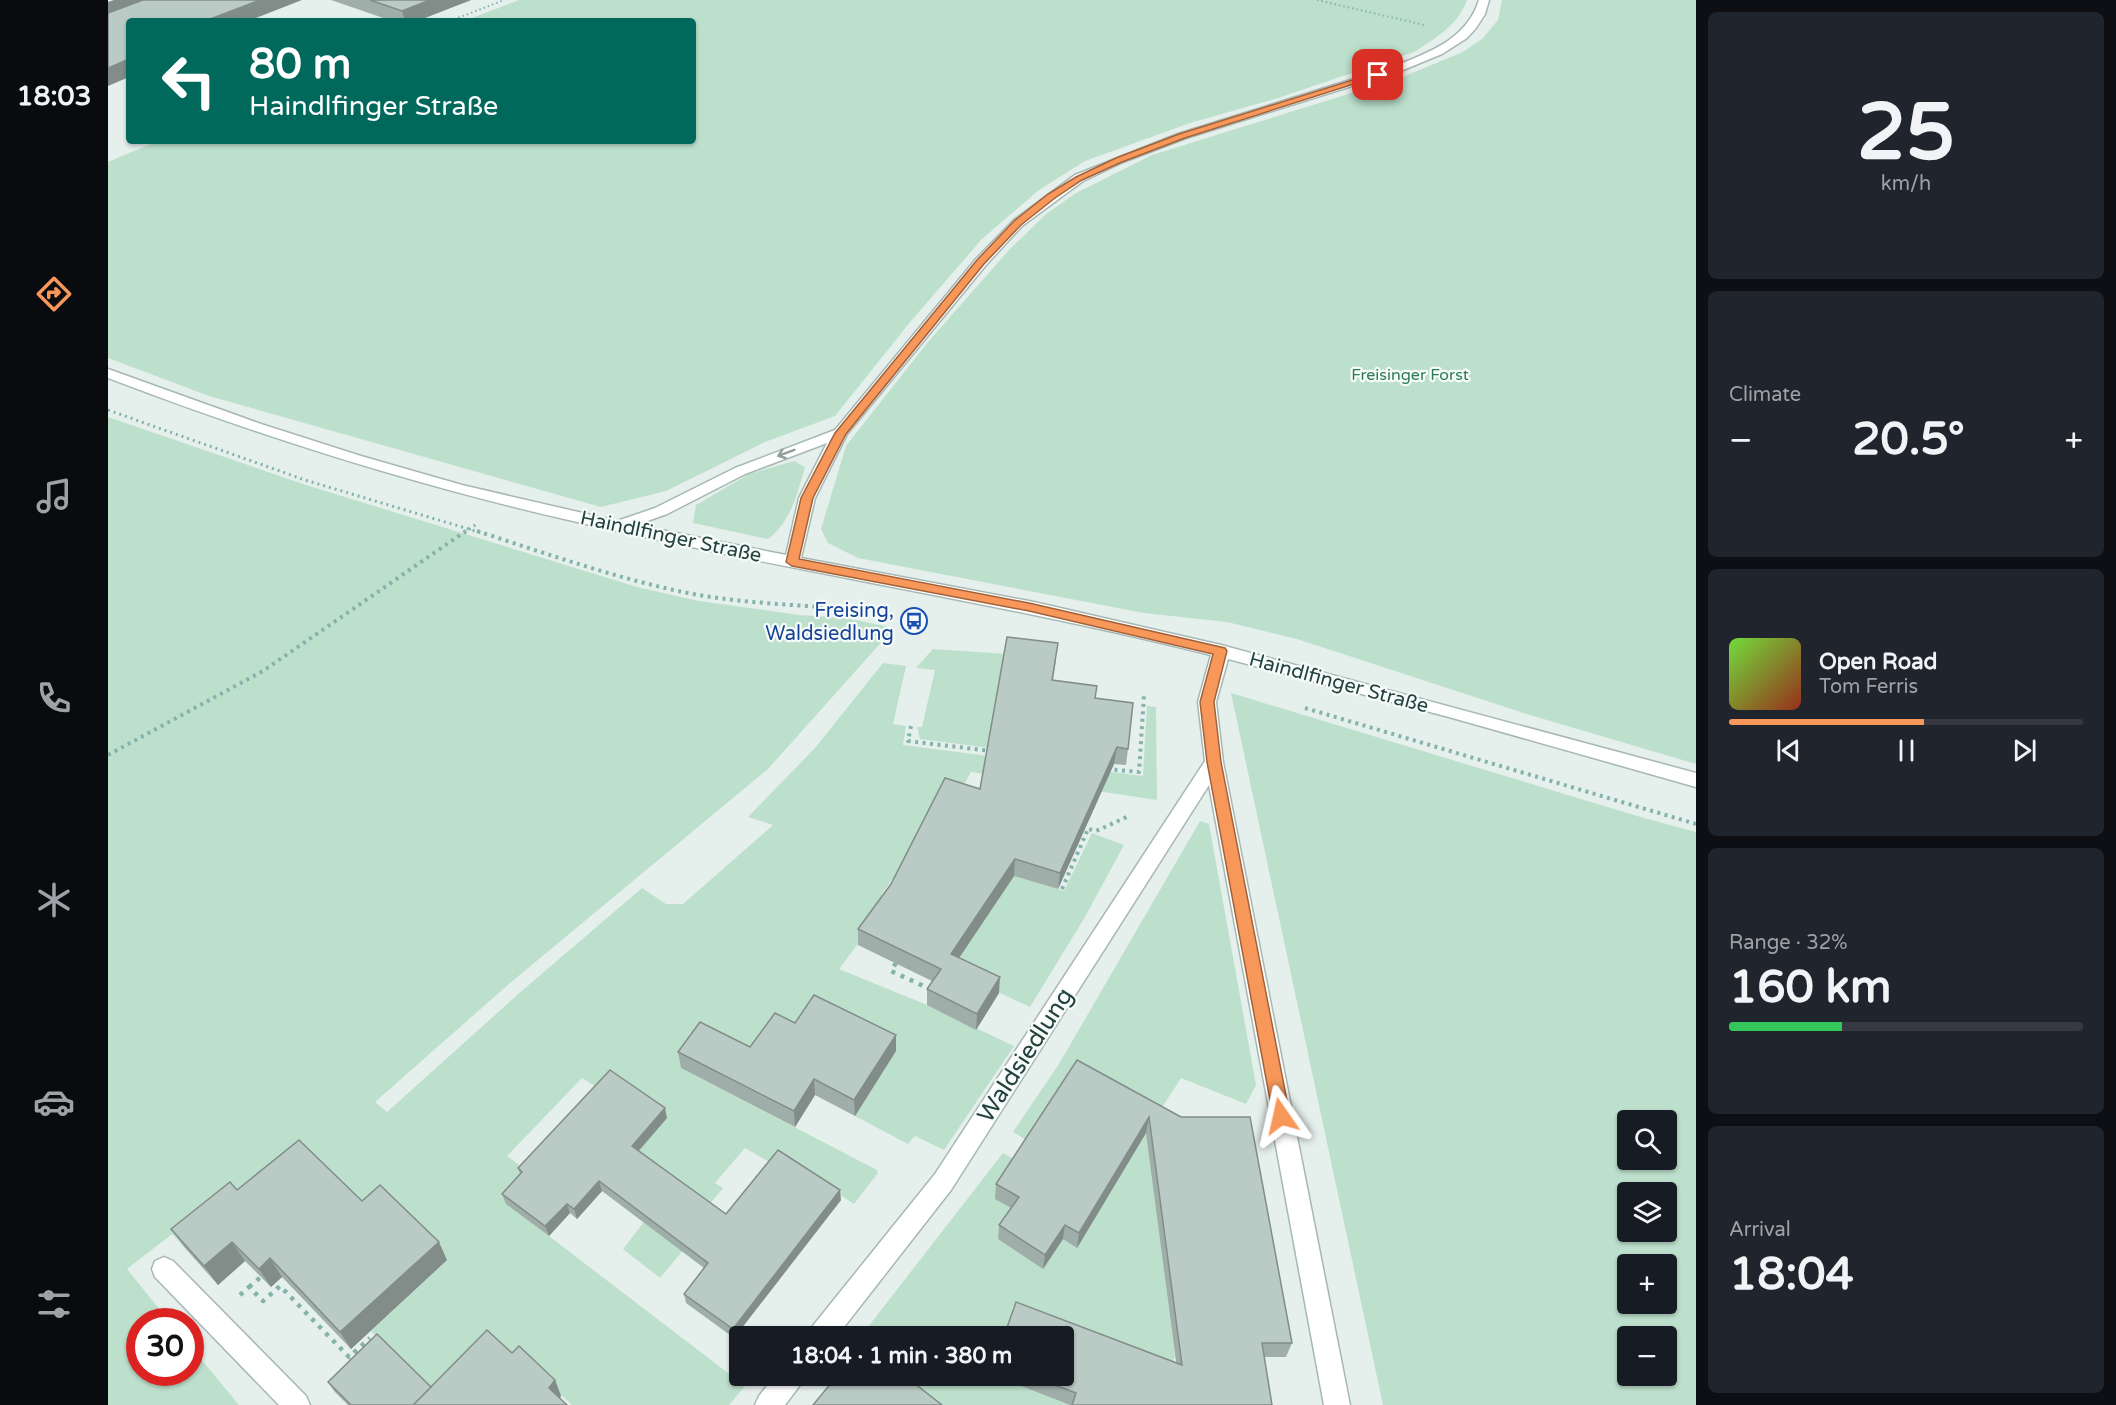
<!DOCTYPE html>
<html lang="en">
<head>
<meta charset="utf-8">
<style>
	:root { --surface:#171b24; --page:#20242c; --text:#f1f3f6; --muted:#9ea1a6; --line:#363941; --accent:#f8975a }
	body { margin:0; font-family:"Varela Round",sans-serif; background:var(--page); color:var(--text); height:100vh; display:flex; flex-direction:column; font-size:22px; white-space:nowrap }
	* { box-sizing:border-box; margin:0 }
	p { font-size:20px; color:var(--muted) }
	.icon { flex:none; width:33px; height:33px; fill:none; stroke:currentColor; stroke-width:2; stroke-linecap:round; stroke-linejoin:round }
	.map { position:relative; flex:1; overflow:hidden }
	.panel { display:flex; flex-direction:column; gap:12px; padding:12px; background:#0d0f14; width:420px }
	.panel>* { flex:none }
	.top-card { position:absolute; left:18px; top:18px; width:570px; height:126px; border-radius:6px; box-shadow:0 2px 4px #0004; background:#00695c; color:#fff; overflow:hidden }
	.fabs { position:absolute; left:1509px; top:1110px; display:grid; gap:12px }
	.fabs a { display:grid; place-items:center; width:60px; height:60px; border-radius:6px; background:var(--surface); box-shadow:0 2px 4px #0004; font-size:30px }
	.speed { position:absolute; left:18px; top:1308px; display:flex; gap:12px; font-size:30px; font-weight:700; text-align:center }
	.speed>* { display:grid; place-content:center; width:78px; height:78px; border-radius:50%; background:var(--surface); box-shadow:0 2px 4px #0004; line-height:1 }
	.speed .limit { border:9px solid #d22; background:#fff; color:#111 }
	.pin { position:absolute; display:grid; place-items:center; width:51px; height:51px; color:#fff; margin:-26px; border-radius:12px; box-shadow:0 3px 9px #0006 }
	.me { position:absolute; width:66px; margin:-33px; rotate:349deg; stroke-linejoin:round; filter:drop-shadow(0 0 4px #0008) }
	.turn { display:flex; align-items:center; gap:21px; height:126px; padding:0 24px; font-size:27px }
	.turn .icon { width:78px; height:78px; stroke-width:2.5 }
	.turn b { display:block; font-size:42px; line-height:51px }
	.big { font-size:45px; font-weight:800; line-height:1.1 }
	.panel .widget { flex:1; display:flex; flex-direction:column; justify-content:center; gap:9px; min-width:0; padding:0 21px; border-radius:9px; background:var(--page) }
	.panel .dial { align-items:center; gap:0 }
	.dial b { font-size:78px; line-height:1 }
	.song { display:flex; align-items:center; gap:18px }
	.cover { width:72px; height:72px; border-radius:9px; background:linear-gradient(135deg,hsl(100 70% 55%),hsl(10 70% 35%)) }
	.played { height:6px; border-radius:3px; background:linear-gradient(90deg,var(--accent) 55%,var(--line) 55%) }
	.keys { display:flex; justify-content:space-around; direction:ltr }
	.heat { display:flex; justify-content:space-between; align-items:center; font-size:33px; direction:ltr }
	.charge { height:9px; border-radius:4px; background:linear-gradient(90deg,#34c759 32%,var(--line) 0) }
	.trip { position:absolute; left:621px; top:1326px; width:345px; height:60px; border-radius:6px; background:var(--surface); box-shadow:0 2px 4px #0004; font-weight:800; line-height:60px; text-align:center }
	main { display:flex; flex:1; min-height:0 }
	.dock { display:flex; flex-direction:column; width:108px; justify-content:space-around; align-items:center; background:#090b0e; color:var(--muted) }
	.dock .icon { width:42px; height:42px }
	.dock .active { color:var(--accent) }
	.dock b { font-size:27px; color:var(--text) }
	.map>svg:first-child { display:block }
</style>
</head>
<body>
<main>
<nav class="dock">
<b>18:03</b>
<svg class="icon active" aria-label="directions" viewBox="0 0 24 24"><path d="M12 3l9 9-9 9-9-9zM9 14v-3h6M13 9l2 2-2 2"/></svg>
<svg class="icon" aria-label="music" viewBox="0 0 24 24"><path d="M9 18V5l10-2v13"/><circle cx="6" cy="18" r="3"/><circle cx="16" cy="16" r="3"/></svg>
<svg class="icon" aria-label="phone" viewBox="0 0 24 24"><path d="M5 4h4l2 5-3 2q2 4 5 5l2-3 5 2v4C11 20 4 13 5 4z"/></svg>
<svg class="icon" aria-label="climate" viewBox="0 0 24 24"><path d="M12 3v18M4 7l16 10M4 17L20 7"/></svg>
<svg class="icon" aria-label="car" viewBox="0 0 24 24"><path d="M5 17H2v-5l4-1 3-4h7l3 4 3 1v5h-3M9 17h6M6 11h13"/><circle cx="7" cy="17" r="2"/><circle cx="17" cy="17" r="2"/></svg>
<svg class="icon" aria-label="filters" viewBox="0 0 24 24"><path d="M4 7h16M4 17h16"/><circle cx="9" cy="7" r="2"/><circle cx="15" cy="17" r="2"/></svg>
</nav>
<div class="map">
<svg width="1588" height="1405" viewBox="0 0 1588 1405">
	<rect width="100%" height="100%" fill="#e5efec"/>
	<g fill="#bde0cc" fill-rule="evenodd">
		<path d="M411,0h948c-9,25 -31,38 -53,52l-136,46 -88,25 -105,38 -46,29 -57,49 -71,82 -76,95 -70,26 -99,49 -65,16 -392,-111 -101,-38v-196l50,-21h535v-120h-229z"/>
		<polygon points="1394,0 1588,0 1588,764 1422,715 1189,639 1119,622 1036,613 750,558 720,543 713,529 738,446 820,342 901,250 938,214 968,193 1044,155 1292,78 1355,52 1375,38 1390,20"/>
		<polygon points="0,417 198,485 529,587 591,601 691,615 738,618 786,628 660,769 402,983 267,1102 279,1112 416,989 534,888 558,904 575,904 665,825 640,817 707,748 775,663 798,666 785,724 798,726 795,745 1035,776 1039,706 1048,707 1049,800 863,772 848,798 860,861 950,889 956,891 984,833 1016,845 977,917 922,1007 843,970 791,870 773,895 783,900 731,969 819,1005 906,1046 836,1150 807,1136 800,1144 747,1116 788,1051 573,1068 769,1170 770,1173 746,1204 671,1155 663,1163 637,1148 607,1183 615,1188 575,1236 582,1242 552,1278 515,1249 536,1222 525,1157 559,1118 495,1091 474,1078 399,1156 419,1171 399,1204 637,1386 621,1405 464,1405 418,1362 329,1405 298,1367 263,1331 339,1260 134,1201 77,1248 64,1234 19,1269 61,1321 32,1322 32,1372 82,1372 83,1347 131,1405 0,1405"/>
		<path d="M686,461l11,6c-8,28 -14,54 -37,72l-75,-16 3,-18 53,-31z"/>
		<polygon points="825,649 898,654 882,748 812,739 809,727 814,727 827,670 808,668"/>
		<path d="M1123,693l413,125 52,14v573h-313zM1520,1120h38v40h-38zM1520,1192h38v40h-38zM1520,1264h38v40h-38zM1520,1336h38v40h-38z"/>
		<polygon points="1092,821 1101,824 1148,1085 1138,1104 1073,1078 1046,1120 1049,1215 1067,1357 1063,1364 904,1307 906,1316 899,1336 753,1336 895,1153 911,1162 923,1143 905,1132 951,1064"/>
		<polygon points="778,1376 887,1376 962,1405 815,1405"/>
	</g>
	<g fill="none" stroke-linecap="round" stroke-linejoin="round">
		<defs>
			<g id="minor">
				<path d="M1371,0h10l-4,14 -9,14 -9,10 -25,16 -39,16 -217,68 -63,24 -40,19 -61,45 -36,39 -139,169 -32,64 -14,60 233,44 187,43 475,128v14l-247,-70 -221,-58 -12,43 7,60 127,643h-26l-115,-620 -258,405 -114,146h-29l4,-9 123,-153 270,-413 -7,-59 13,-47c-211,-53 -426,-84 -638,-134 -159,-36 -313,-85 -465,-143v-9l153,55 100,32 101,29 155,36 38,-13 80,-40 100,-38 141,-171 38,-39 61,-45 103,-41 217,-68c35,-14 72,-27 84,-66zM719,443l-28,55 -13,57 -150,-30 31,-11 78,-40z"/>
				<polygon points="56,1257 65,1261 198,1396 202,1405 171,1405 47,1277 44,1269 47,1261"/>
				<polygon points="667,1376 696,1376 692,1385 677,1405 647,1405 651,1396"/>
			</g>
		</defs>
		<use href="#minor" stroke="#a7b8b4" stroke-width="3"/>
		<g stroke="#84b3ab" stroke-width="2" stroke-dasharray="1.5 3" stroke-linecap="butt">
			<polyline points="1209,0 1316,25"/>
			<polyline points="342,21 396,0"/>
		</g>
		<g stroke="#84b3ab" stroke-width="3" stroke-dasharray="2 4" stroke-linecap="butt">
			<polyline points="0,410 197,480 374,533"/>
			<polyline points="356,533 370,523"/>
		</g>
		<g stroke="#84b3ab" stroke-width="4" stroke-dasharray="3 4.5" stroke-linecap="butt">
			<path d="M369,531c67,22 133,45 201,60 61,13 125,14 186,19"/>
			<polyline points="1197,708 1588,824"/>
			<polyline points="803,726 800,741 883,751"/>
			<polyline points="0,755 155,671 358,531"/>
			<polyline points="999,769 1031,772 1036,695"/>
			<polyline points="974,827 988,831 1021,816"/>
			<polyline points="954,889 980,829"/>
		</g>
		<g stroke="#84b3ab" stroke-width="4.5" stroke-dasharray="4 6" stroke-linecap="butt">
			<polyline points="788,963 783,971 824,990"/>
			<polyline points="141,1287 153,1277"/>
			<polyline points="132,1295 141,1287 155,1301 172,1286 241,1357 262,1338"/>
		</g>
		<use href="#minor" fill="#fff" fill-rule="evenodd"/>
	</g>
	<g fill="#a0aea9">
		<polygon points="223,0 363,0 309,21 284,21"/>
		<polygon points="948,660 945,681 987,698 1020,749 1018,765 1006,764 950,889 906,876 851,958 891,993 868,1030 819,1005 819,989 824,981 750,945 750,929 872,789"/>
		<polygon points="687,1023 788,1051 747,1116 707,1095 687,1127 573,1068 570,1052 642,1047"/>
		<polygon points="969,1060 1073,1117 1184,1343 1178,1357 1156,1357 1164,1405 962,1405 887,1376 956,1376 1068,1362 1038,1133 969,1248 955,1239 935,1269 890,1239 891,1225 903,1208 887,1199 888,1184"/>
		<polygon points="559,1118 531,1151 618,1214 733,1200 626,1338 578,1303 576,1294 596,1268 494,1191 469,1219 462,1213 441,1236 398,1204 394,1194 412,1174 410,1168"/>
		<polygon points="129,1190 254,1201 339,1260 243,1349 174,1277 163,1287 137,1261 110,1285 77,1248 63,1229"/>
		<polygon points="404,1353 447,1380 453,1396 452,1398 459,1405 240,1405 226,1391 220,1382 323,1387"/>
	</g>
	<g fill="#828d8a">
		<polygon points="6,0 52,0 0,19 0,2"/>
		<polygon points="152,0 194,0 140,21 97,21"/>
		<polygon points="322,0 363,0 309,21 297,21 294,11"/>
		<polygon points="21,59 21,77 0,86 0,68"/>
		<polygon points="1009,747 1006,764 950,889 952,873"/>
		<polygon points="907,859 906,876 843,970 843,954"/>
		<polygon points="892,977 891,993 868,1030 869,1014"/>
		<polygon points="788,1035 788,1051 747,1116 746,1100"/>
		<polygon points="706,1079 707,1095 687,1127 686,1111"/>
		<polygon points="557,1108 559,1118 526,1156 524,1146"/>
		<polygon points="1041,1117 1038,1133 969,1248 971,1233"/>
		<polygon points="491,1181 494,1191 469,1219 466,1209"/>
		<polygon points="732,1190 733,1200 626,1338 625,1329"/>
		<polygon points="459,1204 462,1213 441,1236 437,1226"/>
		<polygon points="957,1225 955,1239 935,1269 937,1255"/>
		<polygon points="124,1242 137,1261 110,1285 96,1266"/>
		<polygon points="331,1242 339,1260 243,1349 232,1332"/>
		<polygon points="162,1258 174,1277 163,1287 151,1269"/>
		<polygon points="447,1380 453,1396 447,1404 441,1388"/>
	</g>
	<g fill="#bacac5" stroke="#828d8a" stroke-width="1.5">
		<polygon points="35,0 152,0 97,21 21,21 21,59 0,68 0,13"/>
		<polygon points="262,0 322,0 294,11"/>
		<polygon points="899,637 950,643 944,680 989,686 987,698 1025,703 1020,749 1009,747 952,873 907,859 843,954 892,977 869,1014 819,989 833,969 750,929 783,884 837,778 872,789"/>
		<polygon points="706,995 788,1035 746,1100 706,1079 686,1111 570,1052 592,1022 642,1047 667,1013 687,1023"/>
		<polygon points="969,1060 1073,1117 1142,1117 1184,1343 1154,1343 1164,1405 964,1405 968,1393 923,1376 956,1376 956,1336 896,1336 908,1302 1074,1365 1041,1117 971,1233 957,1225 937,1255 891,1225 911,1197 888,1184"/>
		<polygon points="502,1070 557,1108 524,1146 618,1214 670,1150 732,1190 625,1329 576,1294 600,1263 491,1181 466,1209 459,1204 437,1226 394,1194 414,1172 410,1168"/>
		<polygon points="191,1140 254,1201 272,1185 331,1242 232,1332 162,1258 151,1269 124,1242 96,1266 63,1229 122,1182 129,1190"/>
		<polygon points="379,1330 404,1353 411,1346 447,1380 441,1388 459,1405 306,1405 306,1404"/>
		<polygon points="269,1334 323,1387 306,1404 306,1405 243,1405 220,1382"/>
		<polygon points="729,1376 735,1376 744,1383 751,1376 797,1376 834,1405 705,1405"/>
	</g>
	<defs><path id="oneway-shaft" d="M-6 0H5M1.5-3L5.5 0L1.5 3" fill="none" stroke-width="1.6" stroke-linecap="round" stroke-linejoin="round" transform="scale(1.5)"/></defs>
	<use stroke="#91a09e" href="#oneway-shaft" transform="translate(678 453) rotate(159)"/>
	<polygon fill="#f8975a" stroke="#a1623a" stroke-width="1.5" points="1267,73 1274,75 1077,138 1014,162 974,180 947,198 913,225 876,264 738,434 705,498 691,559 921,603 1117,648 1119,651 1106,702 1113,762 1182,1116 1179,1122 1173,1124 1167,1122 1165,1116 1099,762 1092,702 1105,654 921,611 684,566 678,562 693,498 727,433 869,260 906,221 940,194 968,177 1008,158 1071,134"/>
	<defs>
		<symbol id="bus-ring" viewBox="-11 -11 22 22"><circle r="9.5" fill="#f6fbf9" stroke="#1a4fb4" stroke-width="1.5"/><path d="M-5-6H5V4H4V6H2V4H-2V6H-4V4H-5ZM-3.5-4V0h7V-4ZM-3.5 1.2v1.5H-2V1.2ZM2 1.2v1.5H3.5V1.2Z" fill="#1a4fb4"/></symbol>
	</defs>
	<g fill-rule="evenodd">
		<use href="#bus-ring" x="791" y="606" width="30" height="30"/>
	</g>
	<g text-anchor="middle" stroke-width="4.5" stroke-linejoin="round" paint-order="stroke">
		<g font-size="16" fill="#2b7b55" stroke="#f6fbf9">
			<text x="1302" y="380">Freisinger Forst</text>
		</g>
		<g font-size="20" fill="#23423e" stroke="#f6fbf9">
			<text transform="translate(563 536) rotate(12)" y="7">Haindlfinger Straße</text>
			<text transform="translate(1231 682) rotate(15)" y="7">Haindlfinger Straße</text>
		</g>
		<g font-size="20" fill="#164399" stroke="#f6fbf9" text-anchor="end">
			<text x="786" y="617">Freising,<tspan x="786" dy="23">Waldsiedlung</tspan></text>
		</g>
		<g font-size="24" fill="#23423e" stroke="#f6fbf9">
			<text transform="translate(917 1055) rotate(-57)" y="8">Waldsiedlung</text>
		</g>
	</g>
</svg>
<div class="fabs">
<a><svg class="icon" aria-label="search" viewBox="0 0 24 24"><circle cx="10" cy="10" r="6"/><path d="M15 15l6 6"/></svg></a>
<a><svg class="icon" aria-label="layers" viewBox="0 0 24 24"><path d="M12 4l9 5-9 5-9-5zM3 14l9 5 9-5"/></svg></a>
<a>+</a>
<a>−</a>
</div>
<div class="speed"><div class="limit">30</div></div>
<div class="pin" style="left:1270px;top:75px;background:#d93025"><svg class="icon" aria-label="arrive" viewBox="0 0 24 24"><path d="M6 21V4h12l-3 4 3 4H6"/></svg></div>
<svg class="me" style="left:1173px;top:1116px" viewBox="-20 -20 40 40"><path d="M0-17L14 15 0 8-14 15z" fill="#f8975a" stroke="#fff" stroke-width="4"/></svg>
<div class="trip">18:04 · 1 min · 380 m</div>
<div class="top-card">
<div class="turn"><svg class="icon" aria-label="left" viewBox="0 0 24 24"><path d="M17 20v-9H6M10 6l-5 5 5 5"/></svg><div><b>80 m</b>Haindlfinger Straße</div></div>
</div>
</div>
<section class="panel">
<div class="widget dial"><b>25</b><p>km/h</p></div>
<div class="widget"><p>Climate</p>
<div class="heat"><a>−</a><b class="big">20.5°</b><a>+</a></div>
</div>
<div class="widget">
<div class="song"><i class="cover"></i><div><b>Open Road</b><p>Tom Ferris</p></div></div>
<div class="played"></div>
<div class="keys"><svg class="icon" aria-label="previous" viewBox="0 0 24 24"><path d="M18 5L8 12l10 7zM5 5v14"/></svg><svg class="icon" aria-label="pause" viewBox="0 0 24 24"><path d="M8 5v14M16 5v14"/></svg><svg class="icon" aria-label="next" viewBox="0 0 24 24"><path d="M6 5l10 7-10 7zM19 5v14"/></svg></div>
</div>
<div class="widget"><p>Range · 32%</p><b class="big">160 km</b><div class="charge"></div></div>
<div class="widget"><p>Arrival</p><b class="big">18:04</b></div>
</section>
</main>
</body>
</html>
